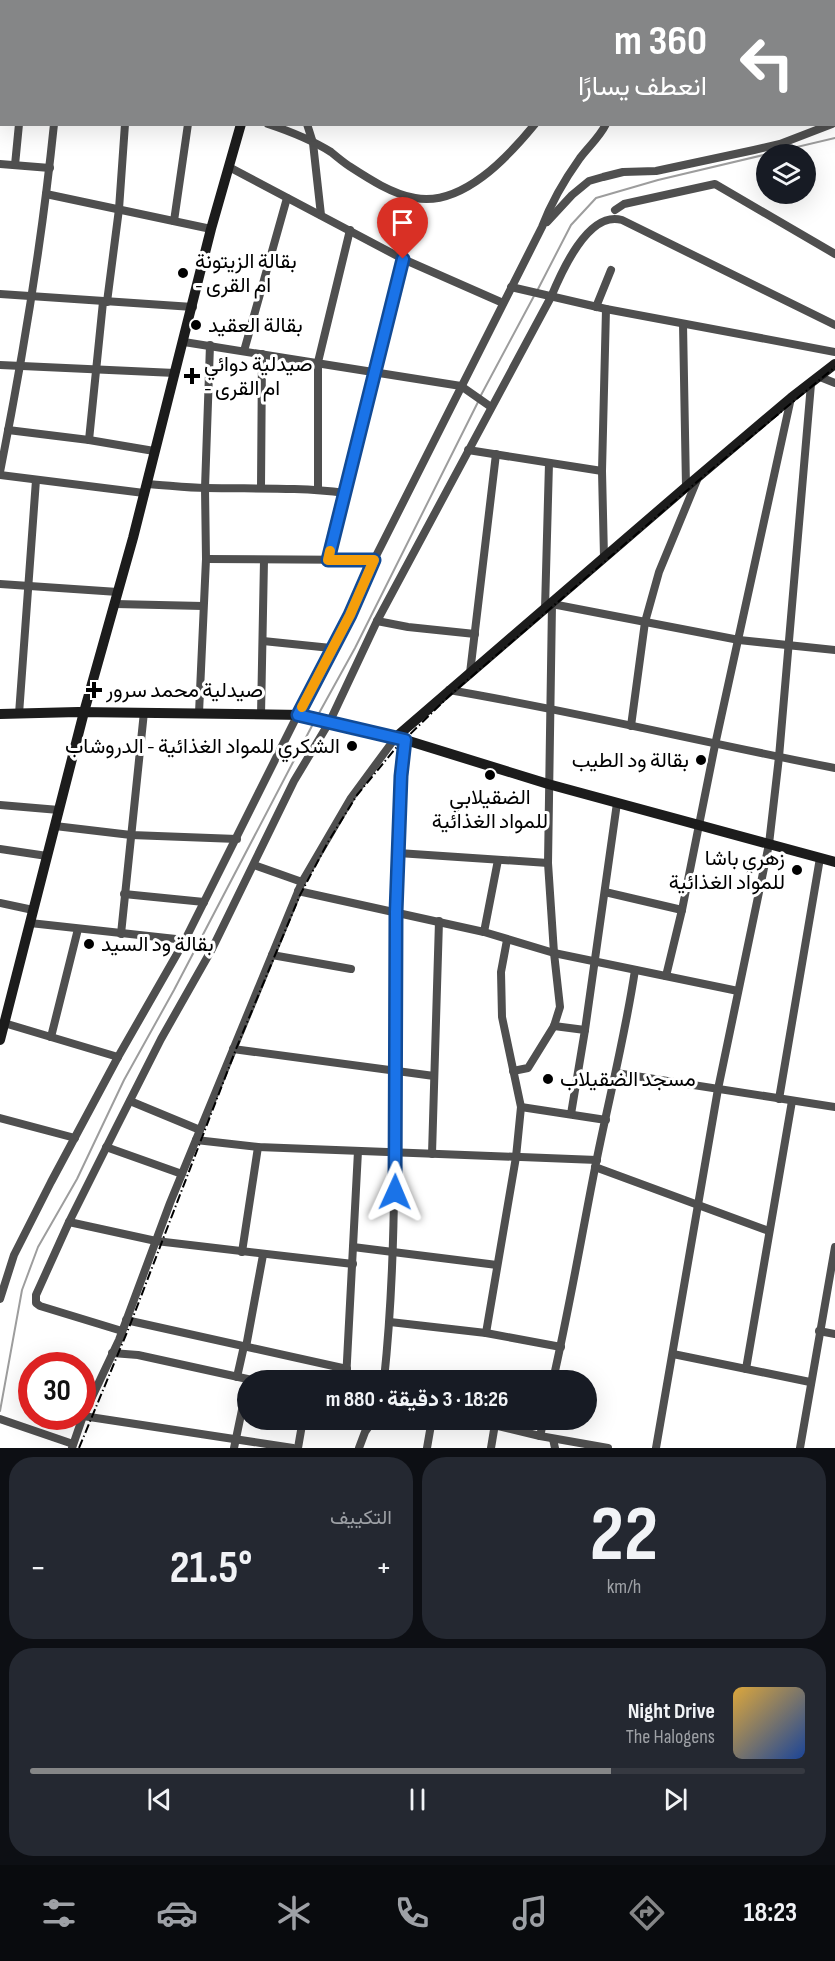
<!DOCTYPE html>
<html lang="ar">
<head>
<meta charset="utf-8">
<style>
	:root { --surface:#171b24; --page:#242831; --text:#f1f3f6; --muted:#9ea1a6; --line:#363941; --accent:#858687 }
	body { margin:0; font-family:"Sofia Sans Condensed",Vazirmatn,sans-serif; background:var(--page); color:var(--text); direction:rtl; height:100vh; display:flex; flex-direction:column; font-size:22px; white-space:nowrap }
	* { box-sizing:border-box; margin:0 }
	p { font-size:20px; color:var(--muted) }
	.icon { flex:none; width:33px; height:33px; fill:none; stroke:currentColor; stroke-width:2; stroke-linecap:round; stroke-linejoin:round }
	.map { position:relative; height:1448px; overflow:hidden; direction:ltr }
	.details { display:flex; flex-direction:column; gap:9px; padding:9px; background:#0d0f14; flex:1 }
	.details>* { flex:none }
	.banner { position:absolute; left:0px; top:0px; width:836px; height:126px; box-shadow:0 6px 24px #0002; direction:rtl; background:#858687; color:#fff; overflow:hidden }
	.buttons { position:absolute; left:756px; top:144px; display:grid; gap:12px }
	.buttons a { display:grid; place-items:center; width:60px; height:60px; border-radius:50%; background:var(--surface); box-shadow:0 6px 24px #0002; font-size:30px }
	.speed { position:absolute; left:18px; top:1352px; display:flex; gap:12px; font-size:30px; font-weight:700; text-align:center }
	.speed>* { display:grid; place-content:center; width:78px; height:78px; border-radius:50%; background:var(--surface); box-shadow:0 6px 24px #0002; line-height:1 }
	.speed .limit { border:9px solid #d22; background:#fff; color:#111 }
	.pin { position:absolute; display:grid; place-items:center; width:51px; height:51px; color:#fff; margin:-62px -26px; border-radius:50% 50% 50% 0; rotate:-45deg; box-shadow:0 0 6px #0007 }
	.pin .icon { rotate:45deg }
	.me { position:absolute; width:66px; margin:-33px; rotate:1deg; stroke-linejoin:round; filter:drop-shadow(0 0 4px #0008) }
	.turn { display:flex; align-items:center; gap:21px; height:126px; padding:0 30px; font-size:27px }
	.turn .icon { width:78px; height:78px; stroke-width:2.5 }
	.turn b { display:block; font-size:42px; line-height:51px }
	.big { font-size:45px; font-weight:700; line-height:1.1 }
	.details .widget { flex:1; display:flex; flex-direction:column; justify-content:center; gap:9px; min-width:0; padding:0 21px; border-radius:24px; background:var(--page) }
	.details .dial { align-items:center; gap:0 }
	.dial b { font-size:78px; line-height:1 }
	.song { display:flex; align-items:center; gap:18px }
	.cover { width:72px; height:72px; border-radius:9px; background:linear-gradient(135deg,hsl(40 70% 55%),hsl(220 70% 35%)) }
	.played { height:6px; border-radius:3px; background:linear-gradient(90deg,var(--accent) 75%,var(--line) 75%) }
	.keys { display:flex; justify-content:space-around; direction:ltr }
	.heat { display:flex; justify-content:space-between; align-items:center; font-size:33px; direction:ltr }
	.details .tiles { flex:1; display:grid; gap:9px; grid-template-columns:1fr 1fr }
	.widget:last-child { grid-column:span 2 }
	.trip { position:absolute; left:237px; top:1370px; width:360px; height:60px; border-radius:30px; background:var(--surface); box-shadow:0 6px 24px #0002; font-weight:700; line-height:60px; text-align:center; direction:rtl }
	.dock { display:flex; height:96px; justify-content:space-around; align-items:center; background:#090b0e; color:var(--muted) }
	.dock .icon { width:42px; height:42px }
	.dock .current { color:var(--accent) }
	.dock b { font-size:27px; color:var(--text) }
	.map>svg:first-child { display:block }
</style>
</head>
<body>
<div class="map">
<svg width="835" height="1448" viewBox="0 0 835 1448">
	<rect width="100%" height="100%" fill="#fff"/>
	<g fill="none" stroke-linecap="round" stroke-linejoin="round">
		<g stroke="#9d9d9d" stroke-width="2">
			<polyline points="537,291 571,225 596,198 658,180 835,138"/>
			<polyline points="480,397 534,296"/>
			<polyline points="318,715 355,648 478,402"/>
			<polyline points="0,1411 22,1290 38,1247 77,1179 124,1080 174,990 314,722"/>
		</g>
		<g stroke="#4f4f4f" stroke-width="8">
			<polyline points="145,0 145,2"/>
			<polyline points="530,0 533,2"/>
			<polyline points="30,2 30,0"/>
			<polyline points="205,2 205,0"/>
			<polyline points="625,2 626,0"/>
			<polyline points="669,2 670,0"/>
			<polyline points="834,73 835,73"/>
			<path d="M268,124c21,7 44,16 63,28 6,5 12,10 18,14 20,13 43,28 66,32 47,9 93,-41 120,-74"/>
			<polyline points="307,124 313,143 321,215"/>
			<polyline points="0,164 50,168"/>
			<polyline points="15,165 19,124"/>
			<polyline points="229,167 403,259 503,303"/>
			<polyline points="46,194 211,229"/>
			<polyline points="615,210 624,204 715,184 835,254"/>
			<polyline points="174,221 188,124"/>
			<polyline points="547,222 572,195 589,181 603,177 623,172 656,171 754,150 780,144 832,124"/>
			<polyline points="511,287 606,309 835,352"/>
			<polyline points="0,294 193,307"/>
			<polyline points="107,302 119,209 125,124"/>
			<polyline points="596,307 611,270"/>
			<polyline points="683,324 686,487"/>
			<polyline points="184,342 461,386 491,407"/>
			<polyline points="244,351 287,198"/>
			<polyline points="0,365 175,373"/>
			<polyline points="820,377 835,383"/>
			<polyline points="8,430 89,440 154,451"/>
			<polyline points="89,440 103,302"/>
			<polyline points="468,450 602,471"/>
			<path d="M0,472c23,-115 42,-231 54,-348"/>
			<polyline points="0,475 144,493"/>
			<path d="M146,484c20,1 40,4 60,4 47,1 92,-1 139,5"/>
			<polyline points="261,487 262,354"/>
			<polyline points="318,490 318,362 350,230"/>
			<polyline points="604,557 602,471 606,309"/>
			<polyline points="206,559 374,560"/>
			<polyline points="328,560 403,259"/>
			<polyline points="0,584 118,592"/>
			<polyline points="115,604 203,606"/>
			<polyline points="545,609 549,463"/>
			<polyline points="377,621 408,627 475,634"/>
			<polyline points="263,641 331,648"/>
			<polyline points="470,673 496,454"/>
			<path d="M449,690c129,22 257,53 386,78"/>
			<polyline points="199,713 206,559 205,488 210,345"/>
			<polyline points="19,714 36,480"/>
			<polyline points="261,715 264,560"/>
			<polyline points="631,726 645,622 659,572 697,480"/>
			<polyline points="0,805 59,810"/>
			<polyline points="55,826 131,835 237,839"/>
			<polyline points="0,849 47,856"/>
			<polyline points="398,853 548,863"/>
			<polyline points="254,865 302,882"/>
			<polyline points="298,891 484,932 554,953 738,991"/>
			<polyline points="605,892 682,910"/>
			<polyline points="124,894 204,902"/>
			<polyline points="0,903 33,910"/>
			<polyline points="30,923 185,940"/>
			<polyline points="484,932 498,860"/>
			<polyline points="121,934 144,712"/>
			<polyline points="272,955 351,969"/>
			<polyline points="666,976 682,910 715,745 791,398"/>
			<polyline points="4,1023 118,1057"/>
			<polyline points="554,1026 585,1030"/>
			<polyline points="51,1037 78,929"/>
			<polyline points="233,1049 434,1076"/>
			<polyline points="513,1071 528,1068 554,1026 560,1007 554,953 548,863 552,604 739,640 835,650"/>
			<polyline points="616,1073 835,1107"/>
			<polyline points="779,1099 820,858"/>
			<polyline points="130,1101 200,1130"/>
			<polyline points="521,1107 606,1120"/>
			<polyline points="571,1114 585,1030 617,803"/>
			<polyline points="0,1118 75,1138"/>
			<polyline points="196,1140 258,1147 597,1160"/>
			<polyline points="106,1147 182,1174"/>
			<polyline points="432,1154 439,921"/>
			<polyline points="595,1167 769,1231"/>
			<polyline points="69,1222 156,1241 353,1264"/>
			<polyline points="353,1247 497,1265"/>
			<polyline points="242,1252 258,1147"/>
			<path d="M0,1299l14,-44 37,-73 67,-125 67,-117 146,-292 19,-33 24,-55 168,-333c9,-24 23,-48 38,-69 9,-12 19,-20 26,-34"/>
			<polyline points="126,1320 347,1369"/>
			<polyline points="390,1322 486,1333 561,1347"/>
			<path d="M122,1331l-82,-25 -4,-3v-8l33,-73 47,-94 45,-89 51,-90 82,-168 36,-60 47,-100 174,-324c10,-24 37,-87 71,-77l213,105"/>
			<polyline points="819,1331 835,1334"/>
			<polyline points="486,1333 516,1157 521,1107 502,1017 501,972 507,940"/>
			<polyline points="246,1347 263,1255"/>
			<polyline points="112,1353 138,1355 252,1380"/>
			<polyline points="673,1354 810,1382"/>
			<polyline points="746,1369 792,1101"/>
			<polyline points="237,1377 244,1346"/>
			<polyline points="346,1380 358,1151"/>
			<path d="M384,1380c17,-160 7,-320 12,-481 2,-53 2,-106 9,-159"/>
			<path d="M553,1380c16,-70 28,-141 42,-212 13,-66 30,-131 40,-198"/>
			<polyline points="83,1416 293,1448"/>
			<polyline points="0,1419 73,1444"/>
			<polyline points="469,1419 540,1436 608,1448"/>
			<polyline points="540,1436 544,1419"/>
			<polyline points="553,1439 555,1448"/>
			<polyline points="72,1448 83,1416 119,1340 170,1203 302,882 351,798 396,737"/>
			<polyline points="234,1448 248,1381"/>
			<polyline points="298,1448 303,1419"/>
			<polyline points="359,1448 365,1432 374,1419"/>
			<polyline points="427,1448 432,1419"/>
			<polyline points="491,1448 495,1424"/>
			<polyline points="656,1448 718,1089 769,844 779,757 811,384"/>
			<polyline points="800,1448 835,1247"/>
		</g>
		<g stroke="#1c1c1c" stroke-width="10">
			<polyline points="276,2 276,0"/>
			<polyline points="0,714 78,712 303,715 396,737 548,784 835,862"/>
			<polyline points="396,737 686,487 791,398 835,364"/>
			<polyline points="0,1040 84,712 133,538 211,229 241,124"/>
		</g>
		<polyline stroke="#000" stroke-width="2" stroke-dasharray="9 3 1.5 3" stroke-linecap="butt" points="79,1448 130,1325 236,1049 300,895 328,842 357,795 395,749 449,696 706,474 835,367"/>
	</g>
	<g fill="none" stroke-linecap="round" stroke-linejoin="round">
		<defs>
			<polyline id="route" points="395,1192 396,912 401,776 405,740 298,715 350,615 374,560 328,560 403,259"/>
		</defs>
		<use href="#route" stroke="#114b97" stroke-width="15"/>
		<use href="#route" stroke="#1a73e8" stroke-width="10"/>
		<polyline stroke="#f59e0b" stroke-width="10" points="302,707 350,615 374,560 328,560 330,551"/>
	</g>
	<g fill="#000" stroke="#fff" stroke-width="2">
		<circle cx="183" cy="273" r="6"/>
		<circle cx="196" cy="325" r="6"/>
		<path d="M189 367h6v6h6v6h-6v6h-6v-6h-6v-6h6z"/>
		<path d="M91 681h6v6h6v6h-6v6h-6v-6h-6v-6h6z"/>
		<circle cx="352" cy="746" r="6"/>
		<circle cx="701" cy="760" r="6"/>
		<circle cx="490" cy="775" r="6"/>
		<circle cx="797" cy="870" r="6"/>
		<circle cx="89" cy="944" r="6"/>
		<circle cx="548" cy="1079" r="6"/>
	</g>
	<g text-anchor="middle" stroke-width="6" stroke-linejoin="round" paint-order="stroke">
		<g font-size="21" fill="#000" stroke="#fff" text-anchor="start">
			<text x="195" y="268">بقالة الزيتونة<tspan x="195" dy="24">- ام القرى</tspan></text>
			<text x="208" y="332">بقالة العقيد</text>
			<text x="204" y="371">صيدلية دوائي<tspan x="204" dy="24">- ام القرى</tspan></text>
			<text x="106" y="697">صيدلية محمد سرور</text>
			<text x="340" y="753" text-anchor="end">الشكري للمواد الغذائية - الدروشاب</text>
			<text x="689" y="767" text-anchor="end">بقالة ود الطيب</text>
			<text x="490" y="804" text-anchor="middle">الضقيلابي<tspan x="490" dy="24">للمواد الغذائية</tspan></text>
			<text x="785" y="865" text-anchor="end">زهري باشا<tspan x="785" dy="24">للمواد الغذائية</tspan></text>
			<text x="101" y="951">بقالة ود السيد</text>
			<text x="560" y="1086">مسجد الضقيلاب</text>
		</g>
	</g>
</svg>
<div class="buttons">
<a><svg class="icon" aria-label="layers" viewBox="0 0 24 24"><path d="M12 4l9 5-9 5-9-5zM3 14l9 5 9-5"/></svg></a>
</div>
<div class="speed"><div class="limit">30</div></div>
<div class="pin" style="left:403px;top:259px;background:#d93025"><svg class="icon" aria-label="arrive" viewBox="0 0 24 24"><path d="M6 21V4h12l-3 4 3 4H6"/></svg></div>
<svg class="me" style="left:395px;top:1192px" viewBox="-20 -20 40 40"><path d="M0-17L14 15 0 8-14 15z" fill="#1a73e8" stroke="#fff" stroke-width="4"/></svg>
<div class="trip">18:26 · 3 دقيقة · 880 m</div>
<div class="banner">
<div class="turn"><svg class="icon" aria-label="left" viewBox="0 0 24 24"><path d="M17 20v-9H6M10 6l-5 5 5 5"/></svg><div><b>360 m</b>انعطف يسارًا</div></div>
</div>
</div>
<section class="details">
<div class="tiles">
<div class="widget dial"><b>22</b><p>km/h</p></div>
<div class="widget"><p>التكييف</p>
<div class="heat"><a>−</a><b class="big">21.5°</b><a>+</a></div>
</div>
<div class="widget">
<div class="song"><i class="cover"></i><div><b>Night Drive</b><p>The Halogens</p></div></div>
<div class="played"></div>
<div class="keys"><svg class="icon" aria-label="previous" viewBox="0 0 24 24"><path d="M18 5L8 12l10 7zM5 5v14"/></svg><svg class="icon" aria-label="pause" viewBox="0 0 24 24"><path d="M8 5v14M16 5v14"/></svg><svg class="icon" aria-label="next" viewBox="0 0 24 24"><path d="M6 5l10 7-10 7zM19 5v14"/></svg></div>
</div>
</div>
</section>
<nav class="dock">
<b>18:23</b>
<svg class="icon current" aria-label="directions" viewBox="0 0 24 24"><path d="M12 3l9 9-9 9-9-9zM9 14v-3h6M13 9l2 2-2 2"/></svg>
<svg class="icon" aria-label="music" viewBox="0 0 24 24"><path d="M9 18V5l10-2v13"/><circle cx="6" cy="18" r="3"/><circle cx="16" cy="16" r="3"/></svg>
<svg class="icon" aria-label="phone" viewBox="0 0 24 24"><path d="M5 4h4l2 5-3 2q2 4 5 5l2-3 5 2v4C11 20 4 13 5 4z"/></svg>
<svg class="icon" aria-label="climate" viewBox="0 0 24 24"><path d="M12 3v18M4 7l16 10M4 17L20 7"/></svg>
<svg class="icon" aria-label="car" viewBox="0 0 24 24"><path d="M5 17H2v-5l4-1 3-4h7l3 4 3 1v5h-3M9 17h6M6 11h13"/><circle cx="7" cy="17" r="2"/><circle cx="17" cy="17" r="2"/></svg>
<svg class="icon" aria-label="filters" viewBox="0 0 24 24"><path d="M4 7h16M4 17h16"/><circle cx="9" cy="7" r="2"/><circle cx="15" cy="17" r="2"/></svg>
</nav>
</body>
</html>
